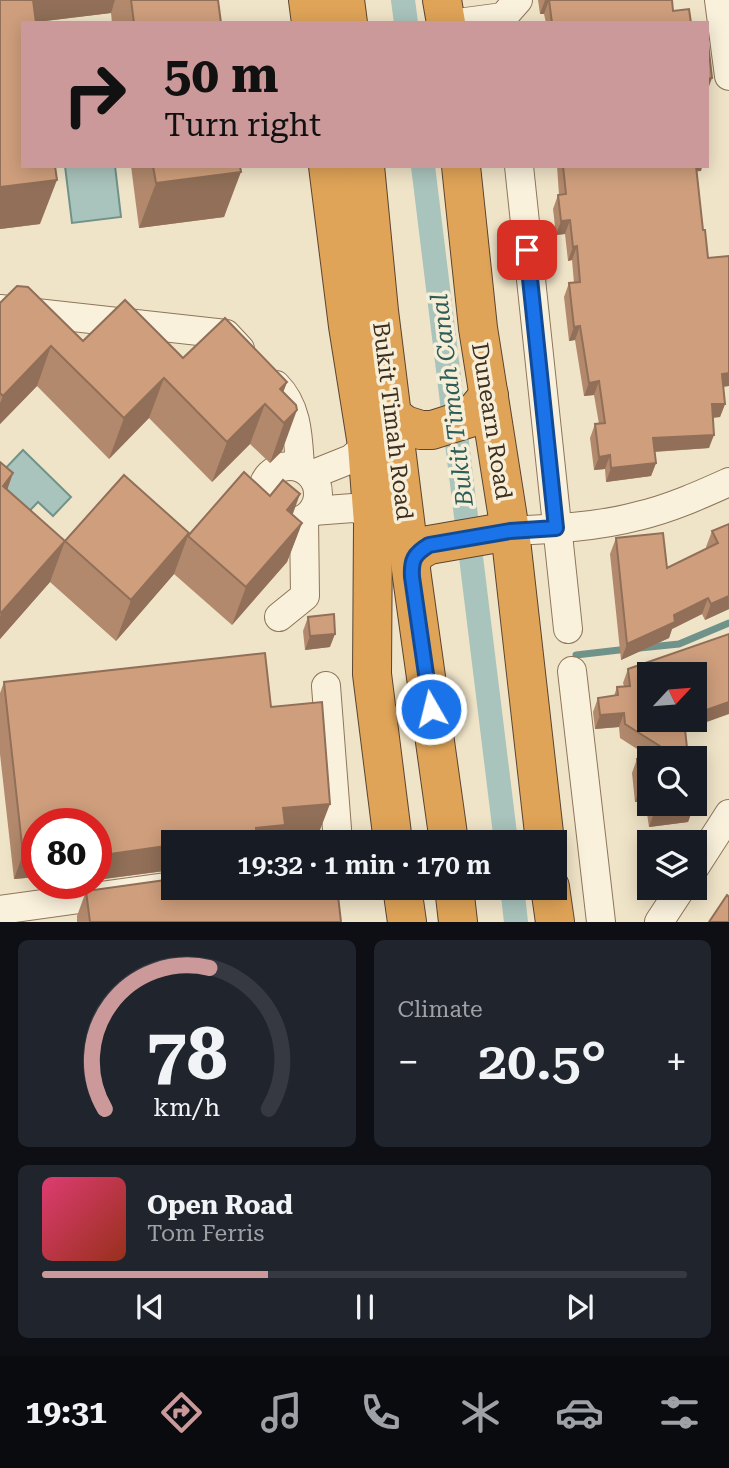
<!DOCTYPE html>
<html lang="en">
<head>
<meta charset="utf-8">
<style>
	:root { --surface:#171b24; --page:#20242c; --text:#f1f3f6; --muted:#9ea1a6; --line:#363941; --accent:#cc999b }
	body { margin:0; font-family:"Roboto Serif",serif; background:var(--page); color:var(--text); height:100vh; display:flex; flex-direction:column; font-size:26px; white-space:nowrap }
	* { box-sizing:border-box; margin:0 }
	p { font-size:23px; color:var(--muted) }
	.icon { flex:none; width:38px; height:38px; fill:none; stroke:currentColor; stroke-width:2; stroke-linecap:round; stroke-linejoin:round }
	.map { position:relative; height:922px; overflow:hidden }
	.drawer { display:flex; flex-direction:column; gap:18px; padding:18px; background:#0d0f14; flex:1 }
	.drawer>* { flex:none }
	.top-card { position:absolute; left:21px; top:21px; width:688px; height:147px; border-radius:0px; box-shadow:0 4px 18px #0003; background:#cc999b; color:#111; overflow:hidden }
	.needle { width:46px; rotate:64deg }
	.buttons { position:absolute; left:637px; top:662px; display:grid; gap:14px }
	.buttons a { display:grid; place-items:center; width:70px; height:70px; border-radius:0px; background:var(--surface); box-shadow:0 4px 18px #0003; font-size:35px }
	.speed { position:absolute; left:21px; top:808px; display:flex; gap:14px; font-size:35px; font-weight:700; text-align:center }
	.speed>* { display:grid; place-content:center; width:91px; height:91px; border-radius:50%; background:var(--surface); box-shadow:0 4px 18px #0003; line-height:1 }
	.speed .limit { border:10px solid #d22; background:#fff; color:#111 }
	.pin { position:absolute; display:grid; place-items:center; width:60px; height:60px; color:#fff; margin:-30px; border-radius:14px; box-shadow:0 4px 10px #0006 }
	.me { position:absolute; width:77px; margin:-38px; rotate:352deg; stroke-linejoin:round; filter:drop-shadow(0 0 5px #0008) }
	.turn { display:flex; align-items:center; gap:24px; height:147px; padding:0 28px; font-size:32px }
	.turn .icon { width:91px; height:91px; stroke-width:2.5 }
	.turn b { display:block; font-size:49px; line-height:60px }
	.big { font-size:52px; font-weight:600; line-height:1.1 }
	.drawer .tile { flex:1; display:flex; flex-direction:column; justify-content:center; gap:10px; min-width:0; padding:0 24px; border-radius:10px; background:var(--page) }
	.drawer .dial { align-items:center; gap:0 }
	.dial svg { height:182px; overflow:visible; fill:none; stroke:var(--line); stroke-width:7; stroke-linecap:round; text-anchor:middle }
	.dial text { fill:var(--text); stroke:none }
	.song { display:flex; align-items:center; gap:21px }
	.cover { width:84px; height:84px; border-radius:10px; background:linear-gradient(135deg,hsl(340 70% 55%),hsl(10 70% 35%)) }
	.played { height:7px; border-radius:4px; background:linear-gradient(90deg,var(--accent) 35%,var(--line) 35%) }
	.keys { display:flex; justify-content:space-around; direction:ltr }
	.heat { display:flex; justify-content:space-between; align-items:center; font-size:38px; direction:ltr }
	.drawer .tiles { flex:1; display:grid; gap:18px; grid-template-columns:1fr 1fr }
	.tile:last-child { grid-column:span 2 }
	.trip { position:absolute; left:161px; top:830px; width:406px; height:70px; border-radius:0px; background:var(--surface); box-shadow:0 4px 18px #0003; font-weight:600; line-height:70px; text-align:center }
	.tabs { display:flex; height:112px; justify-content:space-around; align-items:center; background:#090b0e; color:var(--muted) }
	.tabs .icon { width:49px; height:49px }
	.tabs .on { color:var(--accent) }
	.tabs b { font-size:32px; color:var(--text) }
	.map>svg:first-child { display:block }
</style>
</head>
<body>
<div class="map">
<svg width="729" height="922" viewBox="0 0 729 922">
	<rect width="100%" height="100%" fill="#f0e4c8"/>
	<g fill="#a9c4bc" stroke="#6f938a" stroke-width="2">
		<polygon points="65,166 115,166 121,217 72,223"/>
		<polygon points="23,450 71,497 53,516 38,502 18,523 0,469 3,471"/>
	</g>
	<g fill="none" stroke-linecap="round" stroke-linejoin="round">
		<g stroke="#6f938a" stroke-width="7">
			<polyline points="640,648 679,644 729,623"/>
			<polyline points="576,655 628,649"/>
		</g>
		<g stroke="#a9c4bc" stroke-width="24">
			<polyline points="403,0 406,23"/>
			<polyline points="423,166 506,842"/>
			<polyline points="512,887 516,922"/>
		</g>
		<defs>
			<g id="minor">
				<polyline points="719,0 729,76"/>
				<polyline points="458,23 503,17 518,0"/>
				<polyline points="519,166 568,629"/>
				<polyline points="0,309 226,334 240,349"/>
				<path d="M276,385c22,22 22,52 24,82"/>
				<circle cx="290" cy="494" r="28"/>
				<polyline points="311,475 351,459 367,445"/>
				<polyline points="313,511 353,508 362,510 373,523"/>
				<path d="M510,531c42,-2 87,-4 128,-15 31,-7 62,-21 91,-34"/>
				<polyline points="279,617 305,596 304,519"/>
				<polyline points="572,671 601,922"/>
				<polyline points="326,686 338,842"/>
				<polyline points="695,867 729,814"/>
				<polyline points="0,910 173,886"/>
				<polyline points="659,922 682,887"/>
			</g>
			<g id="highway">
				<polyline points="308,0 311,23"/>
				<polyline points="345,0 348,23"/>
				<polyline points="442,0 446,23"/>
				<polyline points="328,166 348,326 367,445 373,523 372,674 393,842"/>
				<polyline points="365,166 379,311 412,577 449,842"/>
				<polyline points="461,166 478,328 510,531 545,842"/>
				<polyline points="392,415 405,425 421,430 432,430 470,418 489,395"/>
				<polyline points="411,561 418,551 429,545 510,531"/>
				<polyline points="402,887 407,922"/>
				<polyline points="454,887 458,922"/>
				<polyline points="550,887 555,922"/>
			</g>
		</defs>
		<use href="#minor" stroke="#8d765c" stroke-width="30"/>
		<use href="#highway" stroke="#5b4430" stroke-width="40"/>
		<use href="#minor" stroke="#faf1dc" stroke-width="28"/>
		<use href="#highway" stroke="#e0a458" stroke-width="38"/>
	</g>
	<g fill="#b2896c">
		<polygon points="0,0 218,0 221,23 112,23 111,13 36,22 40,224 0,229"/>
		<polygon points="538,0 672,0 673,11 691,23 546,23 544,14 540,14"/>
		<polygon points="131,166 240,166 224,217 139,228"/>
		<polygon points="557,166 702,166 701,171 697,171 703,230 708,258 729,256 729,386 723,387 725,404 720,417 713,418 709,448 655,452 656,463 651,476 606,482 605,469 594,470 590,438 595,424 599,424 594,395 584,396 575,340 569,341 564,297 569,283 574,283 572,260 568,261 565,234 556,235 553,209 558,195 559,195"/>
		<polygon points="0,303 83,341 183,358 287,382 283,392 296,405 282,451 270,463 250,444 212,482 149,418 109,459 37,386 0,424"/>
		<polygon points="0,462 13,473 7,490 65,541 188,536 270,496 302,523 287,562 232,625 174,574 116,641 50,582 0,639"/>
		<polygon points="729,524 729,609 705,620 702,614 672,629 669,638 621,660 610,554 616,538 667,568 707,549 706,547 712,531"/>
		<polygon points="308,617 330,647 305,650 303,631"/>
		<polygon points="628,669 685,729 688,758 649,758 649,803 693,803 693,808 688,822 649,827 645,800 635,802 632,773 637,759 651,758 620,738 619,727 595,729 593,712 598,698 614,696 617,687 624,686 623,683"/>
		<polygon points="4,682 271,707 320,830 282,833 279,842 173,842 173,870 96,880 96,824 37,824 37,877 14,879 0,754 0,693"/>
		<polygon points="86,891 341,922 77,922 77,916"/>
	</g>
	<g fill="#916f58">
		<polygon points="23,0 115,0 111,13 29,23"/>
		<polygon points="545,0 549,0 544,14 540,14"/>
		<polygon points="712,78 707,92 707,79"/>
		<polygon points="692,166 702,166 701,171 690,172"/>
		<polygon points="241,172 224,217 139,228 156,183"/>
		<polygon points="57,180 40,224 0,229 0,187"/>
		<polygon points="570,220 565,234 556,235 561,221"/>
		<polygon points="577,246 572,260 568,261 573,247"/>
		<polygon points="580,326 575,340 569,341 574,327"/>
		<polygon points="51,346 37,386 0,424 0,403 3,396"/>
		<polygon points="729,373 729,386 717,387 722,374"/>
		<polygon points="164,378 149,418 109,459 124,418"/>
		<polygon points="599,381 594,395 584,396 589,383"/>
		<polygon points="287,382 275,414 280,389"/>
		<polygon points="265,404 250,444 212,482 227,442"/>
		<polygon points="712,404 725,404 720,417 707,418"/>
		<polygon points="297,410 282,451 270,463 284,423"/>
		<polygon points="714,435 709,448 648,452 653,438"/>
		<polygon points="610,455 605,469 594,470 599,457"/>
		<polygon points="656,463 651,476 606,482 611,468"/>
		<polygon points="13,473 0,510 3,486"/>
		<polygon points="300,494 286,533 287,510"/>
		<polygon points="302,523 287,562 232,625 246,587"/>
		<polygon points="189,533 174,574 116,641 131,600"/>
		<polygon points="65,541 50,582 0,639 0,617 1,613"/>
		<polygon points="729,596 729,609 705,620 711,604"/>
		<polygon points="708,598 702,614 672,629 669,638 621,660 627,644 674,615"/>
		<polygon points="335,634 330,647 305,650 310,636"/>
		<polygon points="729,702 729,714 679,732 683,719 695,719 695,714"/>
		<polygon points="624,713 619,727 595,729 600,715"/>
		<polygon points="649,787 645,800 635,802 640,788"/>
		<polygon points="330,804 320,830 282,833 279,842 251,842 256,828 283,808"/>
		<polygon points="693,808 688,822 649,827 654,813"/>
		<polygon points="173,845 173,864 171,870 96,880 96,856"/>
		<polygon points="37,852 37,877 14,879 23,854"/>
	</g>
	<g fill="#cf9f7d" stroke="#916f58" stroke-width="2">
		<polygon points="0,0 33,0 36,23 23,23 23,166 55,166 57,180 0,187"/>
		<polygon points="131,0 218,0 221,23 134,23"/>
		<polygon points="549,0 672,0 673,11 689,9 691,23 552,23"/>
		<polygon points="707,43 708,43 712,78 707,79"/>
		<polygon points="153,166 240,166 241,172 156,183"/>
		<polygon points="563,166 696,166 703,230 705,230 708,258 729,256 729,373 722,374 725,404 712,404 714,435 653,438 656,463 611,468 610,455 599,457 595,424 605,423 599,381 589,383 580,326 574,327 569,283 580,282 577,246 573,247 570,220 561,221 558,195 566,194"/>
		<polygon points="17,286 28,287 83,341 125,300 183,358 225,318 287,382 280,389 296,405 297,410 284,423 265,404 227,442 164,378 124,418 51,346 3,396 0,393 0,303"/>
		<polygon points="0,462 13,473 3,486 65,541 1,613 0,612"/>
		<polygon points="244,472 270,496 283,480 300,494 287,510 302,523 246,587 188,536"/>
		<polygon points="124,475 189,533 131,600 65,541"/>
		<polygon points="729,524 729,596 711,604 708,598 674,615 675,622 627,644 616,538 663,533 667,568 718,543 712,531"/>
		<polygon points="334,614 335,634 310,636 308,617"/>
		<polygon points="729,634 729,702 695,714 695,674 649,674 649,719 684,719 688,758 649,758 649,787 640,788 637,759 674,755 625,724 624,713 600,715 598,698 618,695 617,687 630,686 628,669"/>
		<polygon points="265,653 271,707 322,702 330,804 283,808 285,825 256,828 257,842 173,842 173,845 96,856 96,824 37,824 37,852 23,854 4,682"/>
		<polygon points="652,803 693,803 693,808 654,813"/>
		<polygon points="173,879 173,887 337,887 341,922 90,922 86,891"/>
		<polygon points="727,895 729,897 729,922 709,922"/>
	</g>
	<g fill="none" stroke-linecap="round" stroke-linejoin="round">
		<defs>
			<path id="route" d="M431,709l-19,-132c-1,-17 2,-23 17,-32l81,-14 46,-3 -29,-278"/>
		</defs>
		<use href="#route" stroke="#114b97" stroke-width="18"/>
		<use href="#route" stroke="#1a73e8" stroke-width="12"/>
	</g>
	<g text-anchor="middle" stroke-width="7" stroke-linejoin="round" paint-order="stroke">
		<g font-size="23" fill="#3d2e20" stroke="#f7eed8">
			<text transform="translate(393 421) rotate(83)" y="8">Bukit Timah Road</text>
			<text transform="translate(492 421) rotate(81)" y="8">Dunearn Road</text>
		</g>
		<g font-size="24" font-style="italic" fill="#2f5d5a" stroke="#f7eed8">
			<text transform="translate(452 400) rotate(-97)" y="8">Bukit Timah Canal</text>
		</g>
	</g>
</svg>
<div class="buttons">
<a><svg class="needle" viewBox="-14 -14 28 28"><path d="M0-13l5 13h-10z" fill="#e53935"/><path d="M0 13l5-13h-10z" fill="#9ea1a6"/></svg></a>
<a><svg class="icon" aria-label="search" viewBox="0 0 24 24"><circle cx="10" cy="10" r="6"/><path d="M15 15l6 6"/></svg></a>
<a><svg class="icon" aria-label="layers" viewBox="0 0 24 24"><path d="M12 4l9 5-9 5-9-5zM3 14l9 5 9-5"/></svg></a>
</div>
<div class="speed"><div class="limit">80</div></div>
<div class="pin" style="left:527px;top:250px;background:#d93025"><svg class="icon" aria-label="arrive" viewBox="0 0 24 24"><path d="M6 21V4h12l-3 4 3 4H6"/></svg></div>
<svg class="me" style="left:431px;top:709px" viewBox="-20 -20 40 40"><circle r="17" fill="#1a73e8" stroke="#fff" stroke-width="3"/><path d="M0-11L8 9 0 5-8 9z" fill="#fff"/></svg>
<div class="trip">19:32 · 1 min · 170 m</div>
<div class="top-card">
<div class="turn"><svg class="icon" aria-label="right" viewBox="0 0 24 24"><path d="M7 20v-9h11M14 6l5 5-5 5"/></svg><div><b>50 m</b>Turn right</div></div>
</div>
</div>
<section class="drawer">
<div class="tiles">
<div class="tile dial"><svg viewBox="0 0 100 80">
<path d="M14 69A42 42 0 1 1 86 69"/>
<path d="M14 69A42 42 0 0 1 60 7" stroke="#cc999b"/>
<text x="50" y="56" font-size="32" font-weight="700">78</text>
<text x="50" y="72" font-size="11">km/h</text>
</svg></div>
<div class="tile"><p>Climate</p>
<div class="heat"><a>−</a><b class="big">20.5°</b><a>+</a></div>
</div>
<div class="tile">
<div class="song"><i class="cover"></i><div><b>Open Road</b><p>Tom Ferris</p></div></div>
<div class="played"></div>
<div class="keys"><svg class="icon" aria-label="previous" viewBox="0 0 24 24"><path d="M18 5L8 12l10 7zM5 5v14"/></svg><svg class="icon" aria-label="pause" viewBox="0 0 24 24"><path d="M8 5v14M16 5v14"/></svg><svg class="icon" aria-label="next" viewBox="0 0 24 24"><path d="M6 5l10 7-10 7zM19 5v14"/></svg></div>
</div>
</div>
</section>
<nav class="tabs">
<b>19:31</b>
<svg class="icon on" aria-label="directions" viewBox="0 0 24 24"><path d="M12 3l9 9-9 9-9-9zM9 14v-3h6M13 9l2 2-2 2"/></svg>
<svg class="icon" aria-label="music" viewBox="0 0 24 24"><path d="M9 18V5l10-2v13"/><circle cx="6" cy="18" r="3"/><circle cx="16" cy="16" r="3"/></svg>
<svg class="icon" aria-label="phone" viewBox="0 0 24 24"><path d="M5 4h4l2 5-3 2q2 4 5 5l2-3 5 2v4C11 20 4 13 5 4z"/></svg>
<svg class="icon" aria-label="climate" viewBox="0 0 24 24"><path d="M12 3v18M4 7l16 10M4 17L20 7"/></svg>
<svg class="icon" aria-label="car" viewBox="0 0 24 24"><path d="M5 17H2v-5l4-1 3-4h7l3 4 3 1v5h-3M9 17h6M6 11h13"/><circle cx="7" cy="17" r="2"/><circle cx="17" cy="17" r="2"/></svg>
<svg class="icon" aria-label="filters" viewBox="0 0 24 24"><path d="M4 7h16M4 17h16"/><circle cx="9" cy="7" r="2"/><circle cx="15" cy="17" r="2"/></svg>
</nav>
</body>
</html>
